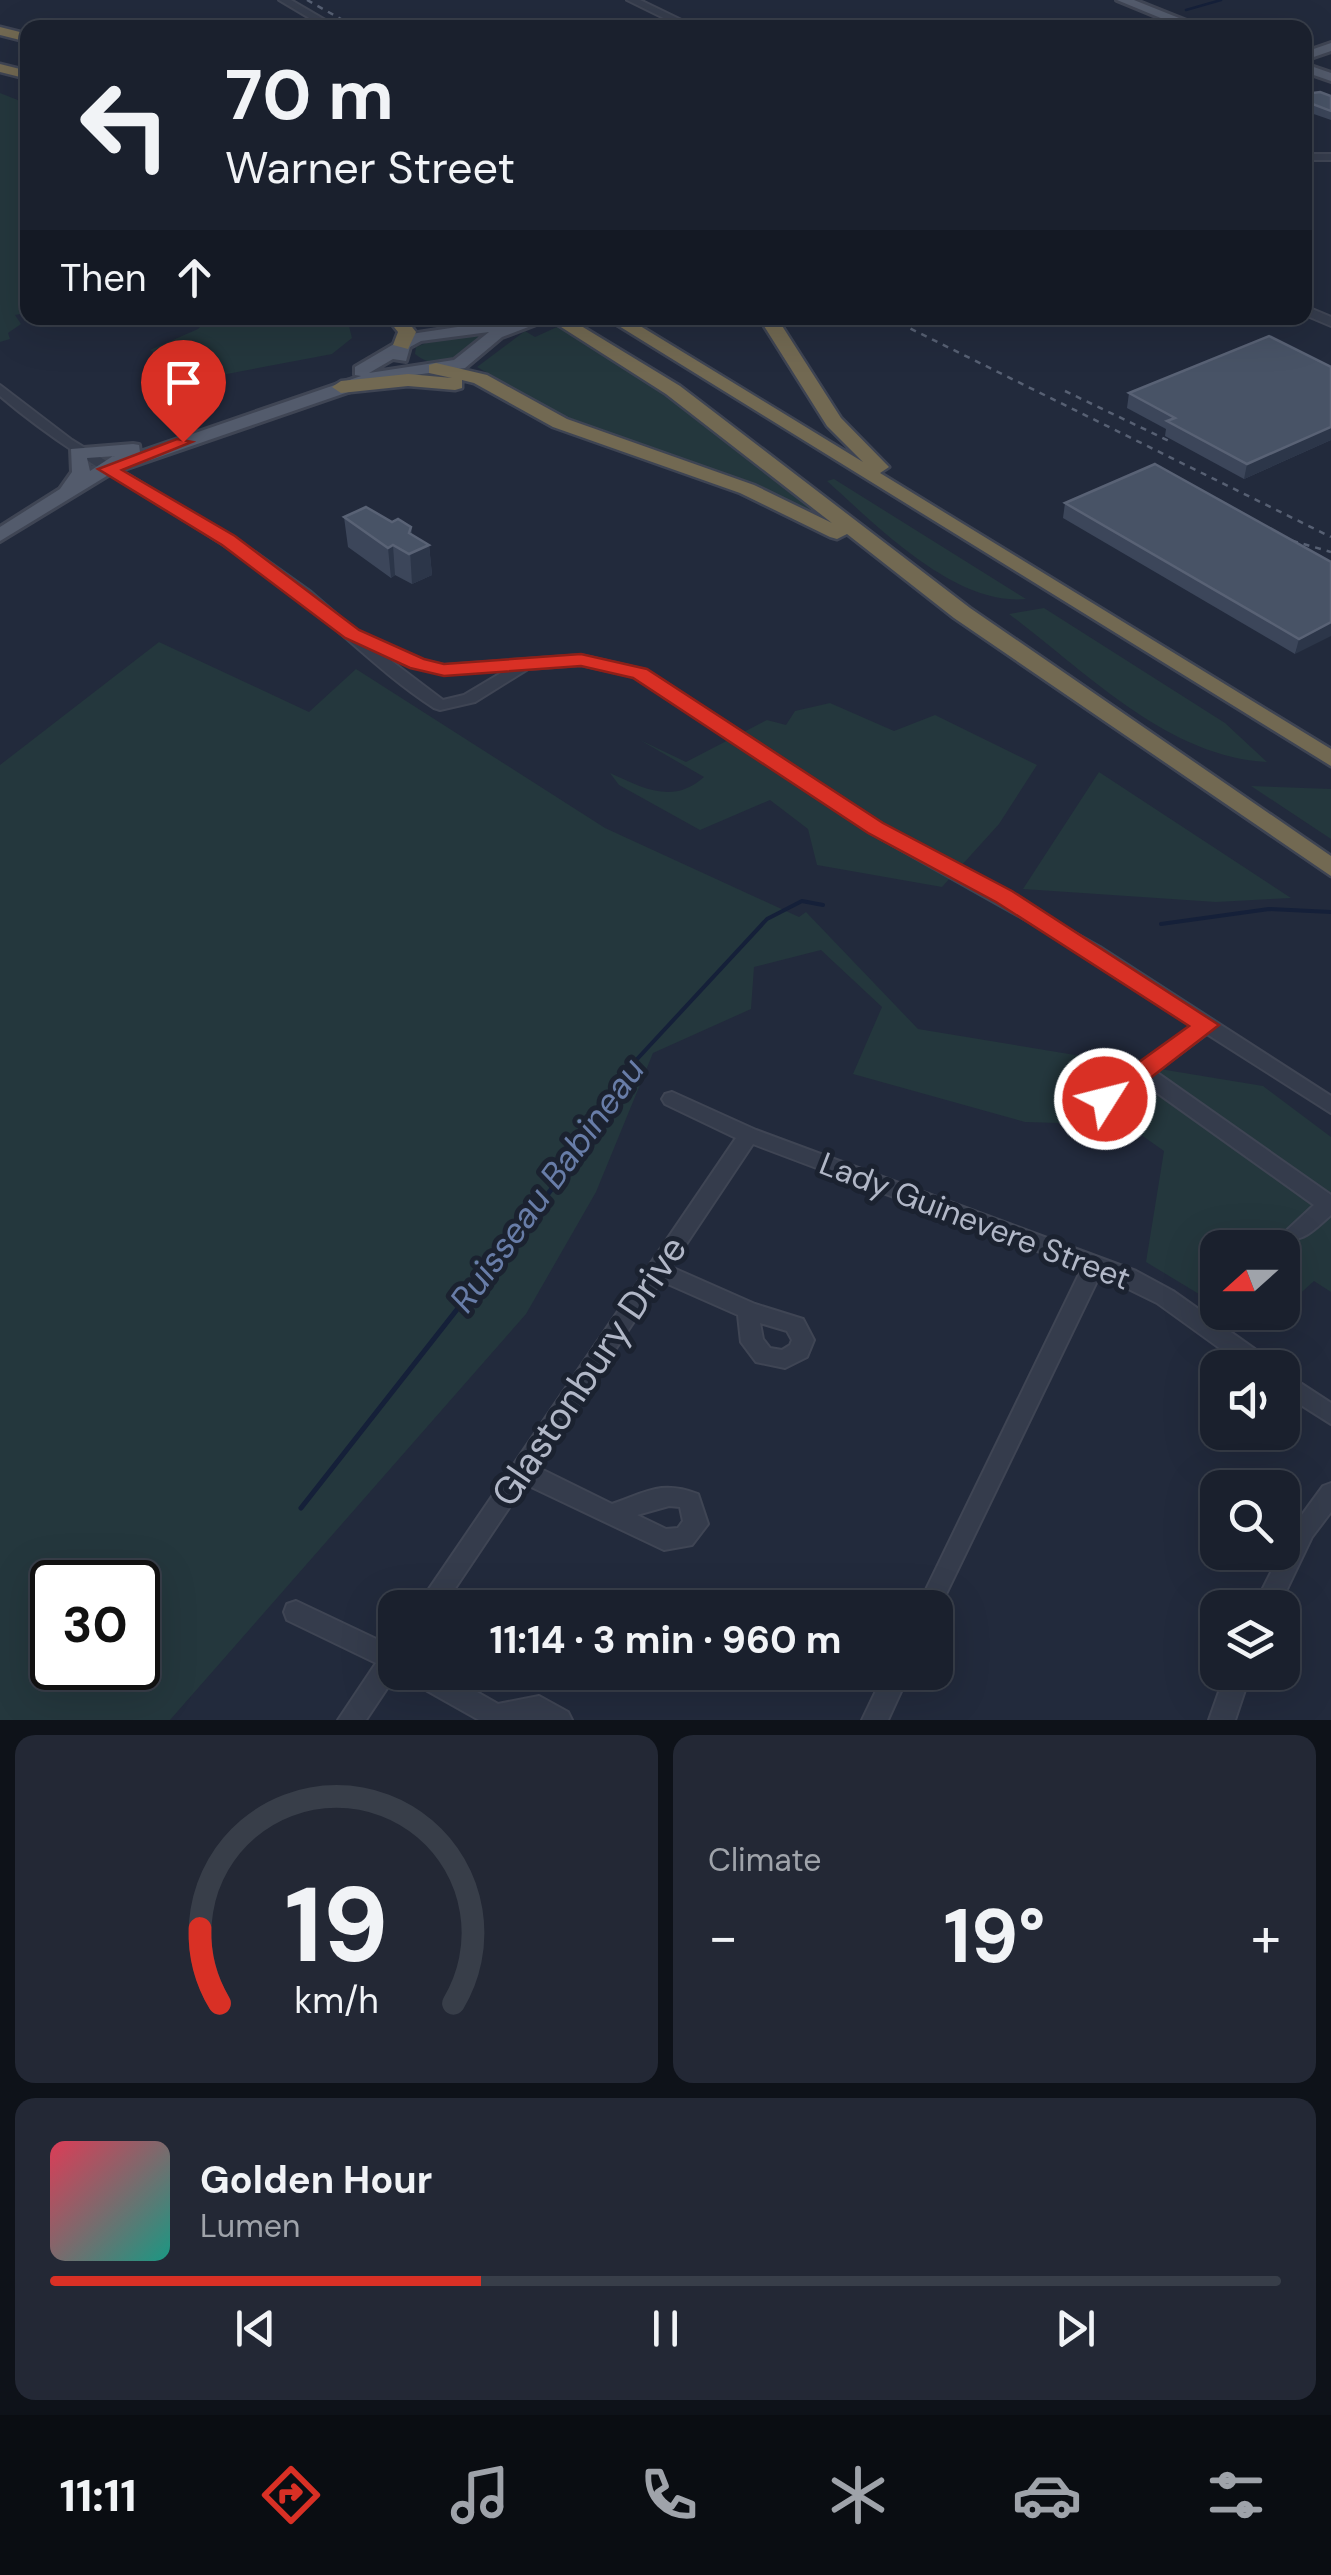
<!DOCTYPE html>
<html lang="en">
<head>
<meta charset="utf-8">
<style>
	:root { --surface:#1a202d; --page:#232835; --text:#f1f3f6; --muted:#9fa3aa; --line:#383e49; --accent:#d93025 }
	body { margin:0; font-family:"DM Sans",sans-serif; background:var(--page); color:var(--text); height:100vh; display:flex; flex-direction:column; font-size:38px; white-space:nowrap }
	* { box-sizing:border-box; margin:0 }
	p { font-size:32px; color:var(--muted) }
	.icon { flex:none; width:55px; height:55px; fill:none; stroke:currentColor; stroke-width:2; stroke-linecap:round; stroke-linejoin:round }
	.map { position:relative; height:1720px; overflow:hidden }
	.details { display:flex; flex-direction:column; gap:15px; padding:15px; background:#0e1219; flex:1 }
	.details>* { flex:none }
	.hud { position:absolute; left:20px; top:20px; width:1292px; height:305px; border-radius:20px; box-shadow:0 10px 40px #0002,0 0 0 2px var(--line); background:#1a202d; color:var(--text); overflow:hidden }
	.needle { width:65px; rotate:249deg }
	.fabs { position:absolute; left:1200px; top:1230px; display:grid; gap:20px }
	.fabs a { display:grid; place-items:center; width:100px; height:100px; border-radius:20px; background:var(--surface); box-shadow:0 10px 40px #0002,0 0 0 2px var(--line); font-size:50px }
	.speed { position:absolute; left:30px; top:1560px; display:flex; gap:20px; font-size:50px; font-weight:700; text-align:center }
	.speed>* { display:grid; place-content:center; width:130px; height:130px; border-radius:50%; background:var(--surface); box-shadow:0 10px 40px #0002,0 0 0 2px var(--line); line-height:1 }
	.speed .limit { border:5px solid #111; border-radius:15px; background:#fff; color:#111 }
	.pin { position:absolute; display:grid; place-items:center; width:85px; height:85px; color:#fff; margin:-102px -42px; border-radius:50% 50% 50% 0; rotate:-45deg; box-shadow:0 0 10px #0007 }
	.pin .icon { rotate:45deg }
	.me { position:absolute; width:110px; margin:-55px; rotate:54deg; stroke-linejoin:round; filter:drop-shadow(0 0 8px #0008) }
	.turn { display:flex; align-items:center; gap:35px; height:210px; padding:0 40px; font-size:45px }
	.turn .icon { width:130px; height:130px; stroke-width:2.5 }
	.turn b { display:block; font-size:70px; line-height:85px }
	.then { display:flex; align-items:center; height:95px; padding:0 40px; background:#0003; gap:20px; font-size:38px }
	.big { font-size:75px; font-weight:700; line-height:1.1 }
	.details .widget { flex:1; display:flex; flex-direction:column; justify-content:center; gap:15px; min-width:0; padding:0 35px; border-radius:20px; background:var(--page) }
	.details .dial { align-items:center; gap:0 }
	.dial svg { height:260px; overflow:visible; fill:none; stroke:var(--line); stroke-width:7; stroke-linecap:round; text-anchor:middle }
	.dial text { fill:var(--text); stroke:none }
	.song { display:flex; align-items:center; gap:30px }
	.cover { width:120px; height:120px; border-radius:15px; background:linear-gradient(135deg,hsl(350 70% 55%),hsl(170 70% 35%)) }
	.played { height:10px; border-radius:5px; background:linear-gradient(90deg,var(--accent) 35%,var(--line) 35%) }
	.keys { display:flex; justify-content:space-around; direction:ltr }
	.heat { display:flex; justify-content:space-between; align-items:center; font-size:55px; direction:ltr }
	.details .tiles { flex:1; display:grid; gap:15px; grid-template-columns:1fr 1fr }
	.widget:last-child { grid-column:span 2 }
	.trip { position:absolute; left:378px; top:1590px; width:575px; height:100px; border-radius:20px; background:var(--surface); box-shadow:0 10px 40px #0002,0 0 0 2px var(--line); font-weight:700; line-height:100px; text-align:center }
	.tabs { display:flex; height:160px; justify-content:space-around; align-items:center; background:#0a0d12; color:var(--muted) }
	.tabs .icon { width:70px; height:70px }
	.tabs .selected { color:var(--accent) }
	.tabs b { font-size:45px; color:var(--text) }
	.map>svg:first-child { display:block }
</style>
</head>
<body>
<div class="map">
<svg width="1331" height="1720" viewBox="0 0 1331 1720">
	<rect width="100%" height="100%" fill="#222a3c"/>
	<g fill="#24373d" fill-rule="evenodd">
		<polygon points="0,93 28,104 27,313 15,315 21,324 8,333 10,339 0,342"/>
		<polygon points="209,318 347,318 352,338 332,354 195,380 150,350 198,329"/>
		<polygon points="544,318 551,318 633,371 826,521 555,412 477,367 525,331 535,337 557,327"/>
		<path d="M488,332l4,2c-23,16 -51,42 -77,20l1,-7 22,-9z"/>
		<path d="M834,479l192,120c-71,7 -149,-73 -199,-118z"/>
		<path d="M1044,608l181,115 42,39c-100,-5 -182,-91 -258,-148z"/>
		<path d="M159,642l150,70 47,-43 249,159 194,89 7,-5 112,117 345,57 68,51v155l-17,-11 -31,28 -1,-61h-64l-1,57 -71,-43 18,-111 -37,-26 -102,-3 -172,-48 29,-67 -61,-57 -67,17 -3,42 -98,44 -57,139 -70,122 -356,406h-170v-955zM52,1582h86v86h-86z"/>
		<path d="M830,703l64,28 41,-16 102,50 -38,59 -57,63 -125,-22 -9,-36 -38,-29 -70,30 -81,-45 -9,-12c33,15 63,32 94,4l-64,-37 46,22 81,-42 19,5 9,-14z"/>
		<polygon points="1099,772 1291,898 1216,902 1023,889"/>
		<polygon points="1251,786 1331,789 1331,839"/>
	</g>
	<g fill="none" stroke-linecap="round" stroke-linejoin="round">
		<g stroke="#152039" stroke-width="2.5">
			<polyline points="1186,10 1221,0"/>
			<polyline points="1138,28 1151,24"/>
		</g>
		<g stroke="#152039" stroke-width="4">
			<polyline points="1161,924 1269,909 1331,912"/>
			<polyline points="600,1121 627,1070 767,919 802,901 823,905"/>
		</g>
		<polyline stroke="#152039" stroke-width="5" points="301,1508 569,1167 602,1118"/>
		<defs>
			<g id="minor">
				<polygon points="279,0 291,0 339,28 326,28"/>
				<polygon points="627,0 640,0 698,28 684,28"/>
				<rect x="1305" y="154" width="26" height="6"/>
				<polygon points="1305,306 1331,317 1331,326 1305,315"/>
				<path d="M0,385l72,55 183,112 56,40 44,38 67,30 22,5 137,-10 65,15 235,154 219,123 231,149v17l-124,-79 -51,38 175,123v20c-12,10 -27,28 -43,23l-3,-6 29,-27 -172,-123 -30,22h-14l-3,-5 3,-5 96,-69 -106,-70 -219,-123 -234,-155 -54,-12 -53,4 -53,33 -35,8 -6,-2c-60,-39 -108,-93 -167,-134 -88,-62 -185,-108 -267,-178zM381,653c52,24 69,21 125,17l-42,25 -21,5z"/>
				<path d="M672,1092l84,38 380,141 37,20 100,71 3,6h-29l-90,-65 -57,-28 -165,342v-9h-18l165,-340 -329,-124 -82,123 84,37 48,15 11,21 -7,17 -22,11 -29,-6 -15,-20 -3,-27 -77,-34 -124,186 75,37c35,-12 49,-24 86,-10l10,30 -16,21 -28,5 -139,-66 -83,124h-26l320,-470 -71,-34 -3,-5 3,-5zM760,1323l27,8 5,9 -2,5 -8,5 -12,-2 -7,-9zM669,1506l11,1 3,14 -5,7 -12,1 -29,-14z"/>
				<polygon points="1282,1371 1331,1403 1331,1424 1282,1393"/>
				<polygon points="1331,1483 1331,1512 1312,1537 1278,1608 1253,1608 1296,1523 1323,1486"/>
				<polygon points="296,1601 391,1646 395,1645 395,1672 398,1672 366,1720 338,1720 376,1663 287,1620 284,1612 287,1604"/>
				<polygon points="405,1672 442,1672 498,1704 539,1696 568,1712 572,1720 479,1720 408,1680"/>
				<polygon points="885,1672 910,1672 888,1720 862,1720"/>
				<polygon points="1226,1672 1251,1672 1235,1720 1209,1720"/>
			</g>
			<g id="major">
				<polygon points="1117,0 1134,0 1204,28 1185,28"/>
				<polygon points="1331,43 1331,51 1305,60 1305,52"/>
				<polygon points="1305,64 1331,73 1331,81 1305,72"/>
				<path d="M530,318h22l-50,19 -37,31 -79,11 -276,95 -110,67v-14l60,-38 12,-17 -1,-23 62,-5 6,1 1,7 221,-76 -6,-1v-8l56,-33 86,-13 8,5zM489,332l-35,28 -85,13 24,-14 13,2 4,-14 11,-6zM113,456l-23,15 -3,-13 29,-2z"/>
			</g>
			<g id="highway">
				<polygon points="0,27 28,34 28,42 0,35"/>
				<polygon points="0,64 28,71 28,79 0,72"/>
				<polygon points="387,318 405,318 416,332 408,349 393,345 398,332"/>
				<polygon points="547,318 568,318 680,386 970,608 1331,856 1331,876 954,618 847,534 837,539 830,537 740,493 553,427 474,383 462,380 462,388 455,390 408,386 341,393 332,387 341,381 408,374 452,378 429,373 429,365 436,363 487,375 567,419 754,485 832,523 666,394"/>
				<polygon points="606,318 627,318 863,462 827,426 759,318 777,318 841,418 889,467 880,473 1331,749 1331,766"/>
			</g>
		</defs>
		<use href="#minor" stroke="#3f4554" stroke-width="4"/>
		<use href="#major" stroke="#3f4554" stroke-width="6"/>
		<use href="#highway" stroke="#3e4453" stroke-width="5"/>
		<use href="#minor" fill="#353c4c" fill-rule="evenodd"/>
		<use href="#major" fill="#535b6c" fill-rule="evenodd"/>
		<use href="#highway" fill="#726952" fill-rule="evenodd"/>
		<g stroke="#576073" stroke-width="2.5" stroke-dasharray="6 6" stroke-linecap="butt">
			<polyline points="307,0 357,28"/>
			<polyline points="889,318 1331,537"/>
			<polyline points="1065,391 1169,441"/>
			<polyline points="1269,534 1331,552"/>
		</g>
	</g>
	<g fill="#3c465a">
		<polygon points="1305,94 1331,96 1331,120 1305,111"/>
		<polygon points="1331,367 1331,440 1244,479 1165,436 1166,429 1127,408 1129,393"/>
		<polygon points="1065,503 1331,562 1295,654 1063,518"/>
		<polygon points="344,517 392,522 411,527 412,534 429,545 432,575 412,584 395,575 391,578 348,547"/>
	</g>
	<g fill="#2c3649">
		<polygon points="1331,427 1331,440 1244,479 1247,464"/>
		<polygon points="411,527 414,552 429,545 432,575 412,584 409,533"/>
		<polygon points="393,545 395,575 391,578 388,548"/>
		<polygon points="1331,622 1331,636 1295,654 1299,639"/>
	</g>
	<g fill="#485366" stroke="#596275" stroke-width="2.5">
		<polygon points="1320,92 1331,96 1331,111 1310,103 1305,103 1305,94"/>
		<polygon points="1269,336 1331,367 1331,427 1247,464 1167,421 1175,418 1129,393"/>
		<polygon points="1155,464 1331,562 1331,622 1299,639 1065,503"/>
		<polygon points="366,507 392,522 398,519 411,527 409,533 429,545 409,554 393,545 388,548 344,517"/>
	</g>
	<polygon fill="#d93025" stroke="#8d1f18" stroke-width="2.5" points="177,439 192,442 122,470 235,536 359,630 424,659 444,664 581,654 647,669 883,823 1012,891 1219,1025 1114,1106 1096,1106 1092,1099 1096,1093 1189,1026 996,902 868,833 633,678 581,666 444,676 410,668 345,638 222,545 98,469"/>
	<g text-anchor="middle" stroke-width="10" stroke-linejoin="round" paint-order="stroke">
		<g font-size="32" fill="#b1b7c7" stroke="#1b2230">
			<text transform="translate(975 1221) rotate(21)" y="11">Lady Guinevere Street</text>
		</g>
		<g font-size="35" font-style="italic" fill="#687da8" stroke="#1b2230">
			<text transform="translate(547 1185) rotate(-54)" y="12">Ruisseau Babineau</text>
		</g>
		<g font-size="38" fill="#b1b7c7" stroke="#1b2230">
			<text transform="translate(589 1371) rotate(-56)" y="13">Glastonbury Drive</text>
		</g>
	</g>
</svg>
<div class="fabs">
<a><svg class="needle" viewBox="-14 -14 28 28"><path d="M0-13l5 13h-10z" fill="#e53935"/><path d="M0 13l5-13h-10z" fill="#9fa3aa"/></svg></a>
<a><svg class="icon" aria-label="sound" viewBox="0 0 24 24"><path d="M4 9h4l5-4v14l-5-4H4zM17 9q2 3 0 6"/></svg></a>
<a><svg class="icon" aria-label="search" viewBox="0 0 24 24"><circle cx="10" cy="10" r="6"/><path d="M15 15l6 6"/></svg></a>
<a><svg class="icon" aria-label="layers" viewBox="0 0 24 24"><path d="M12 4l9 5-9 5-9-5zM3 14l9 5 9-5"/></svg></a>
</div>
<div class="speed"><div class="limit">30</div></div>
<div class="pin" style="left:183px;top:442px;background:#d93025"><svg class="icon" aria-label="arrive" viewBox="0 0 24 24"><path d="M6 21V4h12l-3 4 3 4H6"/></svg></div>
<svg class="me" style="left:1105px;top:1099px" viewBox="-20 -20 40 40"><circle r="17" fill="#d93025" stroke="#fff" stroke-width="3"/><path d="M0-11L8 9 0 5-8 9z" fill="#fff"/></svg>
<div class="trip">11:14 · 3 min · 960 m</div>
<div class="hud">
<div class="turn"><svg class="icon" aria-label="left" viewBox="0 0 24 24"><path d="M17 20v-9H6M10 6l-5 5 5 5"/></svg><div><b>70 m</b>Warner Street</div></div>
<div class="then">Then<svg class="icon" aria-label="ahead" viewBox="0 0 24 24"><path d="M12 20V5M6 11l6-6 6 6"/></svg></div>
</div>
</div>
<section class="details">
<div class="tiles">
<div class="widget dial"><svg viewBox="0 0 100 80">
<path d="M14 69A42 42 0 1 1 86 69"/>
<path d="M14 69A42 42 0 0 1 8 46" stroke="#d93025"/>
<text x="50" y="56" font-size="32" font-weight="700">19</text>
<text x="50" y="72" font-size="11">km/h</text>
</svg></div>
<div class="widget"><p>Climate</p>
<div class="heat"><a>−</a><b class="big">19°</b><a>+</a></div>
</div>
<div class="widget">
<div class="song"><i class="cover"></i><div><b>Golden Hour</b><p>Lumen</p></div></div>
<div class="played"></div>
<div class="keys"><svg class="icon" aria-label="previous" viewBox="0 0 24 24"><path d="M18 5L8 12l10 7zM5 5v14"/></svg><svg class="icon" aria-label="pause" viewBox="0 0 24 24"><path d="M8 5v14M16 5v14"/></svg><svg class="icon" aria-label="next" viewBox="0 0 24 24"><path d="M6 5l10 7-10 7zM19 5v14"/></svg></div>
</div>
</div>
</section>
<nav class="tabs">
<b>11:11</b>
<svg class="icon selected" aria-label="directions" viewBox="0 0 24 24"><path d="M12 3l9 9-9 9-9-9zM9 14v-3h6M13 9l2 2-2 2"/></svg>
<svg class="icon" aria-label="music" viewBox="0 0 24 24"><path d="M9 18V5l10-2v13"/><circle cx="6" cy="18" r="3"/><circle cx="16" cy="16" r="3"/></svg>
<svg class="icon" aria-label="phone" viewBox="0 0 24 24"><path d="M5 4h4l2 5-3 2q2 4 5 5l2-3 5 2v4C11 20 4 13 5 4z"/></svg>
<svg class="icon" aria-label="climate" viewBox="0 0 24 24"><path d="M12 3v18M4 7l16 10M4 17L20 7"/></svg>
<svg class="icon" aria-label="car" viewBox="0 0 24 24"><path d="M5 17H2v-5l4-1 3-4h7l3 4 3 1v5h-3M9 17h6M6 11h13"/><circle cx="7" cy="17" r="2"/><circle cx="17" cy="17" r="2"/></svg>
<svg class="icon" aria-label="filters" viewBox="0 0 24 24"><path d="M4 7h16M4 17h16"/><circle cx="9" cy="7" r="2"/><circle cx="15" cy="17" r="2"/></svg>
</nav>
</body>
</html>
